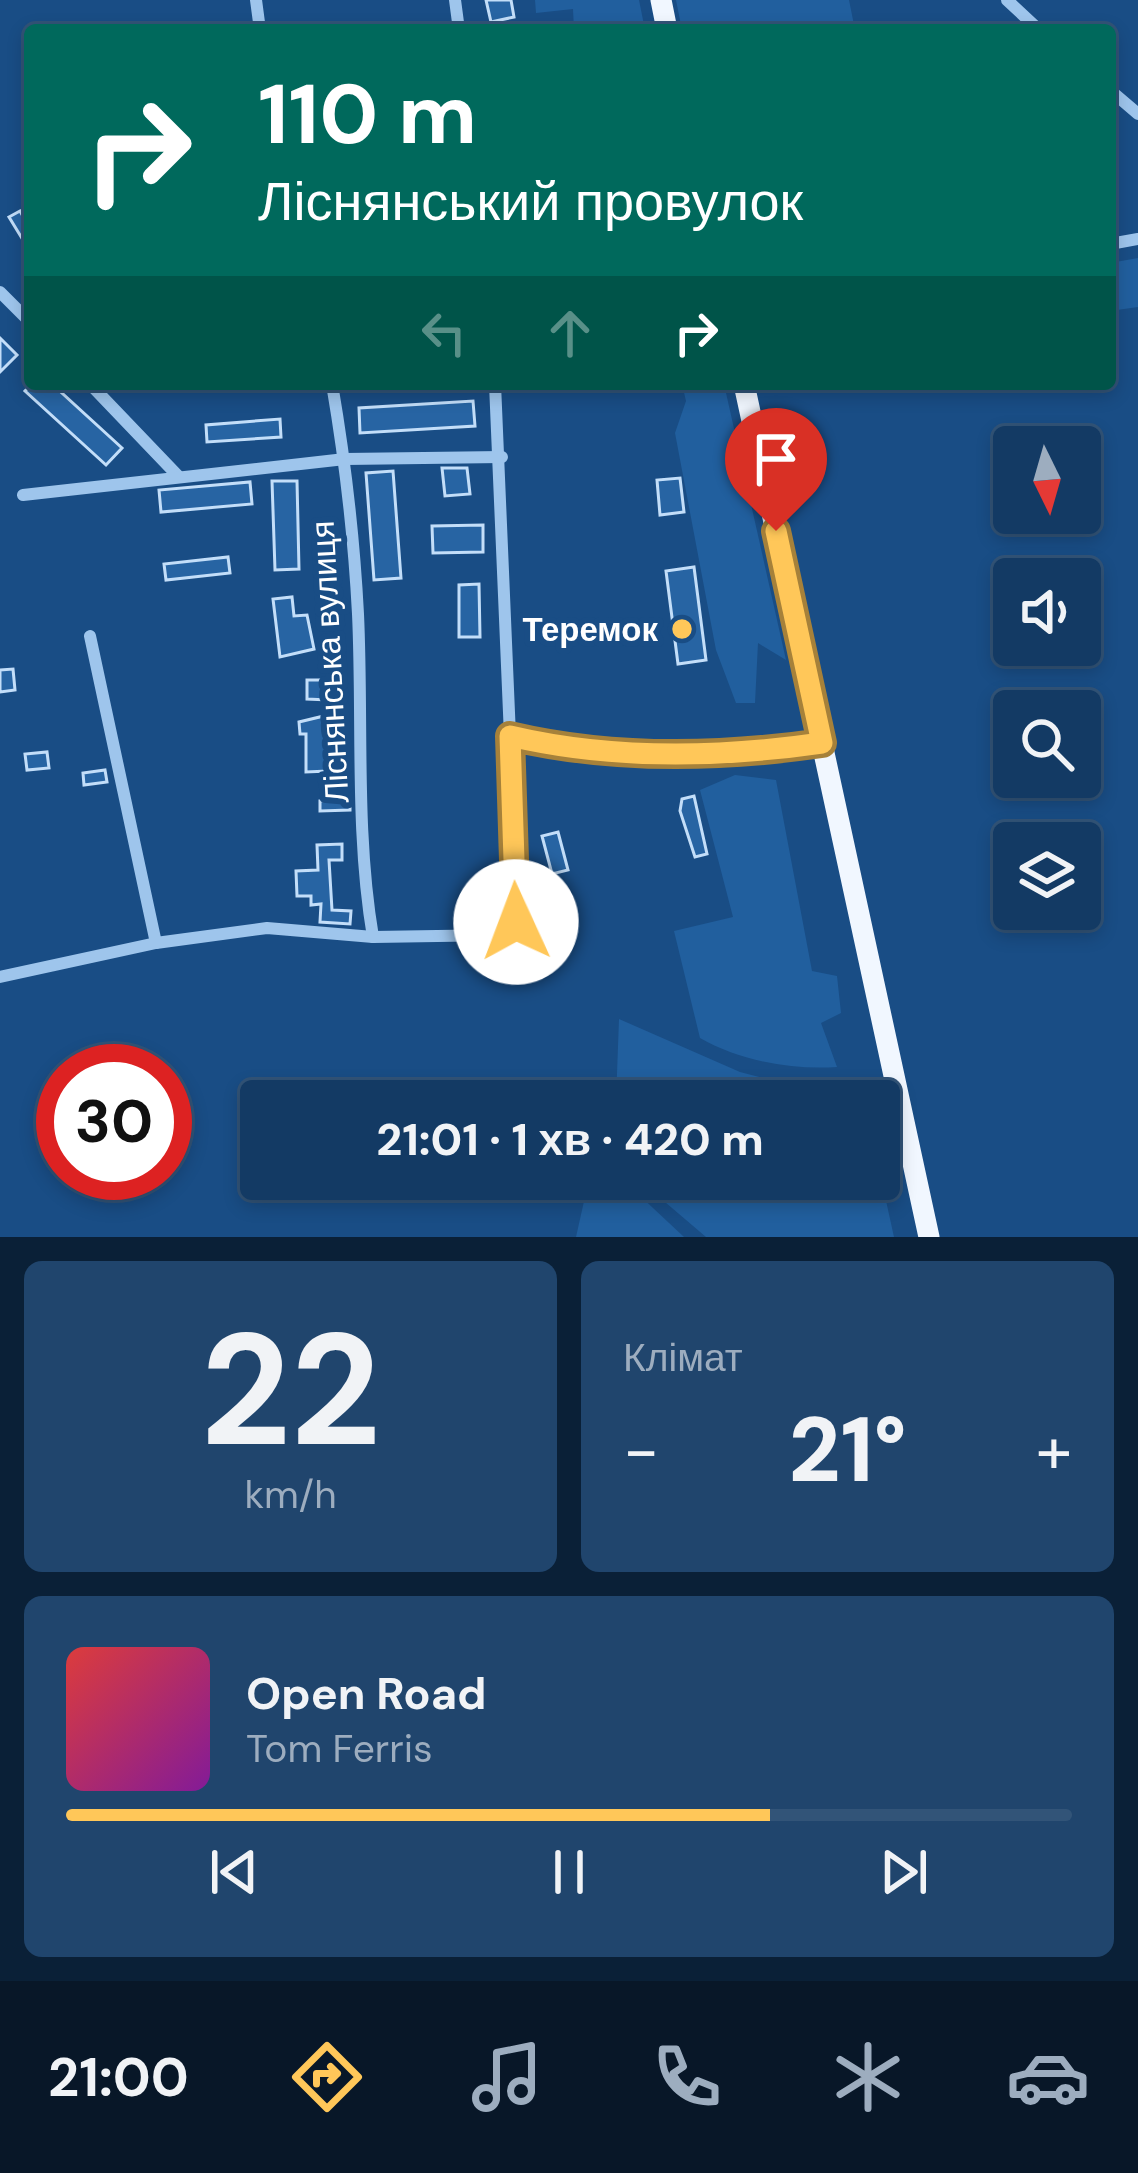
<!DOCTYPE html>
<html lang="uk">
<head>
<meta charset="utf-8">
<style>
	:root { --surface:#133a64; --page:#20456d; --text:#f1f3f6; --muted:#9dadbf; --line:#325478; --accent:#ffc759 }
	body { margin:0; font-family:"DM Sans",sans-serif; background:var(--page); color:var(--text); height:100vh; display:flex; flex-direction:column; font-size:45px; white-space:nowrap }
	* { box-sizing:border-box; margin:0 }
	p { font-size:39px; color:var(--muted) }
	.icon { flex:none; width:66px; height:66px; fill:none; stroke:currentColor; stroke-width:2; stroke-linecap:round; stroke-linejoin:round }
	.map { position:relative; height:1237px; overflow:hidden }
	.sheet { display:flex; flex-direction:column; gap:24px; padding:24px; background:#0a2037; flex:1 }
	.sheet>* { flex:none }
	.guide { position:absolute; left:24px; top:24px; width:1092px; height:366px; border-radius:12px; box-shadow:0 6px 18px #0003,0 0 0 3px var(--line); background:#00695c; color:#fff; overflow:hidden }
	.needle { width:78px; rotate:175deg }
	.fabs { position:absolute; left:993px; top:426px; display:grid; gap:24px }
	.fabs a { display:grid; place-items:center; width:108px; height:108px; border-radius:12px; background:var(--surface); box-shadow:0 6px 18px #0003,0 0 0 3px var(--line); font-size:60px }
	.speed { position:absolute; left:36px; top:1044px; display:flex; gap:24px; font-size:60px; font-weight:700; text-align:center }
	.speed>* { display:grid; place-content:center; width:156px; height:156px; border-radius:50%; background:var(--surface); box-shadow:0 6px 18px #0003,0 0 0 3px var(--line); line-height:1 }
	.speed .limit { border:18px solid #d22; background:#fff; color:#111 }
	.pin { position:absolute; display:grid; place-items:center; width:102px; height:102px; color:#fff; margin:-123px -51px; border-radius:50% 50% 50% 0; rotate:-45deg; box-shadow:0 0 12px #0007 }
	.pin .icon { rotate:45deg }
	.me { position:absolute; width:132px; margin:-66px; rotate:358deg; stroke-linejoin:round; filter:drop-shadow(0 0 9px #0008) }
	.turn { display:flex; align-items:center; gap:42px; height:252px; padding:0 36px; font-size:54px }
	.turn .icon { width:156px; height:156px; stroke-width:2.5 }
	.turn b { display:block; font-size:84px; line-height:102px }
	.lanes { display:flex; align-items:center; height:114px; padding:0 36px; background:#0003; justify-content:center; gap:60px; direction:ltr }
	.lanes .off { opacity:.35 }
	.big { font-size:90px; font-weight:800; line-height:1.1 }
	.sheet .tile { flex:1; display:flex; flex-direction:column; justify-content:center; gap:18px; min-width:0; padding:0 42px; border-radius:18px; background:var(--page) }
	.sheet .dial { align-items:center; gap:0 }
	.dial b { font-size:156px; line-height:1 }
	.song { display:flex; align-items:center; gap:36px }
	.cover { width:144px; height:144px; border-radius:18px; background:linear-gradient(135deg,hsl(0 70% 55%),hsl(290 70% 35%)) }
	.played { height:12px; border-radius:6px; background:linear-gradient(90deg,var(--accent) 70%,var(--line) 70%) }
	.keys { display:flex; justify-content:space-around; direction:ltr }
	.heat { display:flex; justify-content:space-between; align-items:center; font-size:66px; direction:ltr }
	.sheet .tiles { flex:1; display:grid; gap:24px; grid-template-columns:1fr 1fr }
	.tile:last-child { grid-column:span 2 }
	.trip { position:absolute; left:240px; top:1080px; width:660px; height:120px; border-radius:12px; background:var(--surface); box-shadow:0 6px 18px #0003,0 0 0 3px var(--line); font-weight:800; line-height:120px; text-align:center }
	.tab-bar { display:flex; height:192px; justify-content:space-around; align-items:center; background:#081728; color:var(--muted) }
	.tab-bar .icon { width:84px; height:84px }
	.tab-bar .on { color:var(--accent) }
	.tab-bar b { font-size:54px; color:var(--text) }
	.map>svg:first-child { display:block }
</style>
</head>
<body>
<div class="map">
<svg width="1138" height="1237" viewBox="0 0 1138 1237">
	<rect width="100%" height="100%" fill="#194d85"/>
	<g fill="#215f9e">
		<polygon points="535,0 639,0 645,30 574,30 573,9 536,13"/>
		<polygon points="676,0 849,0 855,30 682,30"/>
		<polygon points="1138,258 1138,307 1110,311 1110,263"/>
		<polygon points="682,384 724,384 786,660 758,643 755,703 736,703 716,650 675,433 686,401"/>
		<path d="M735,775l41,5 36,191 25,5 4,37 -20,10 16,44c-45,3 -97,-6 -137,-29l-26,-107 59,-14 -33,-127z"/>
		<polygon points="619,1019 740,1072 851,1101 616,1101"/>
		<polygon points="879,1169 894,1237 706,1237 638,1179 879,1179"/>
		<polygon points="589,1179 622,1179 684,1237 576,1237"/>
	</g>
	<g fill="#2764a3" stroke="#c3def9" stroke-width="3">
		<polygon points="486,0 511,0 514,17 491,22"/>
		<polygon points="20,211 30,229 23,240 9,217"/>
		<polygon points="0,338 17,355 0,372"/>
		<polygon points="32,384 52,384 122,448 106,465 25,391"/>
		<polygon points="473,401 475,426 360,433 359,408"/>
		<polygon points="280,419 281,437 207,442 206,425"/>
		<polygon points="442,468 467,468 470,494 445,496"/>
		<polygon points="393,471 401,578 374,580 366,473"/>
		<polygon points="680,478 684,512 660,515 657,480"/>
		<polygon points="272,481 297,481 299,569 275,570"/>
		<polygon points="250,482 252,504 161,512 159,490"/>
		<polygon points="483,525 483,552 433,553 432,526"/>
		<polygon points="228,557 230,573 166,580 164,564"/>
		<polygon points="694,567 706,660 678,664 666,571"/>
		<polygon points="479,584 480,637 459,637 459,585"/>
		<polygon points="292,597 294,616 307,615 314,649 280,657 273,599"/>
		<polygon points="13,669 15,690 0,692 0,670"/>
		<polygon points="307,680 328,680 328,700 307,699"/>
		<polygon points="328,715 328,771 306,772 306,734 300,734 299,722"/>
		<polygon points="47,752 49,768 27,770 25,754"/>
		<polygon points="105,770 107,782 84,785 83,773"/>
		<polygon points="694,796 707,854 695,857 680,811 682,799"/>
		<polygon points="350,799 350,810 320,811 320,801"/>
		<polygon points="558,832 568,870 552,874 542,836"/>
		<polygon points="342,844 342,860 329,860 332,910 351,911 350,924 320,922 321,904 311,905 311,896 297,896 296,871 318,870 317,845"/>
	</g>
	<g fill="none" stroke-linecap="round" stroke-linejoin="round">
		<g stroke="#9ec5ec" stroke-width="12">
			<polyline points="256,0 260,30"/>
			<polyline points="455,0 459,30"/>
			<polyline points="1007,0 1039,30"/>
			<polyline points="1110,90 1138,114"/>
			<polyline points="1110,244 1138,239"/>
			<polyline points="0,292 30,322"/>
			<polyline points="90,384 179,477"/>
			<path d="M332,384c13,76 22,153 26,230 5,107 -3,217 15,323"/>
			<path d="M495,384l15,352c103,24 208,22 312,7"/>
			<polyline points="23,495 345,459 502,457"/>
			<polyline points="90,636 156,943"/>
			<polyline points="0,977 156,943 267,928 373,937 502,935 516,922 510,736"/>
		</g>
		<g stroke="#f1f7ff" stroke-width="21">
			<polyline points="661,0 667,30"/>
			<polyline points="744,384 929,1237"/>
		</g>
	</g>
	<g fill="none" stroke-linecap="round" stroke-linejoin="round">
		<defs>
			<path id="route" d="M516,922l-6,-186c102,24 208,22 312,7l-46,-212"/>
		</defs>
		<use href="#route" stroke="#a6813a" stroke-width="30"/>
		<use href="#route" stroke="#ffc759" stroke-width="21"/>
	</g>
	<circle fill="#ffc759" stroke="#194d85" stroke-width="4.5" cx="682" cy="629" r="12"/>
	<g text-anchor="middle" stroke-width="12" stroke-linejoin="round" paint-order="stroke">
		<g font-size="33" font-weight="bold" fill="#fff" stroke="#194d85" text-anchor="end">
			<text x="658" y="641">Теремок</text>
		</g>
		<g font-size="33" fill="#fff" stroke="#194d85">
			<text transform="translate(329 662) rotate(-93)" y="12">Ліснянська вулиця</text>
		</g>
	</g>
</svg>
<div class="fabs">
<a><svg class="needle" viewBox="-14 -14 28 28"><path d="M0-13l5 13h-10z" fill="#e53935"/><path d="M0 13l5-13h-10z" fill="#9dadbf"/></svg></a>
<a><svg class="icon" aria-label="sound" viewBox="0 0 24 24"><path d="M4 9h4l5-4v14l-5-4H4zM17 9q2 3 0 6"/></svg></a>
<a><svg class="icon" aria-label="search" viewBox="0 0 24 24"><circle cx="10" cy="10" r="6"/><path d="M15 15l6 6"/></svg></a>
<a><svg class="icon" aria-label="layers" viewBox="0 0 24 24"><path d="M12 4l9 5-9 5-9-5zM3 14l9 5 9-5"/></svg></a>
</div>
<div class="speed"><div class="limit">30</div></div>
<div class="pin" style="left:776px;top:531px;background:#d93025"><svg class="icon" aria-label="arrive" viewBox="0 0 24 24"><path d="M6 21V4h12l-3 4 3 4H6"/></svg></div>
<svg class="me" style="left:516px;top:922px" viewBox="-20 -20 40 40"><circle r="19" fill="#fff"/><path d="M0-13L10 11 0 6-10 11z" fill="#ffc759"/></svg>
<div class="trip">21:01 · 1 хв · 420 m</div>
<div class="guide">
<div class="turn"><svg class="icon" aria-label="right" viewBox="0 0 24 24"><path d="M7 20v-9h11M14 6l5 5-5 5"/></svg><div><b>110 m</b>Ліснянський провулок</div></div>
<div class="lanes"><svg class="icon off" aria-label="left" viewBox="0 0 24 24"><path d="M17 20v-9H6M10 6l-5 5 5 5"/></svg><svg class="icon off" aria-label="ahead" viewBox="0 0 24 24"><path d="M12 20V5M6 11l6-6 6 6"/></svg><svg class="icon" aria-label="right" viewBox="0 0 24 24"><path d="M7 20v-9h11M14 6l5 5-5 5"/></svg></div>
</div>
</div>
<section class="sheet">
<div class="tiles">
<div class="tile dial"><b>22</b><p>km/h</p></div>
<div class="tile"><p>Клімат</p>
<div class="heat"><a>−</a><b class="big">21°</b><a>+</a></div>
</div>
<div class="tile">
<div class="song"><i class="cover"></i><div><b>Open Road</b><p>Tom Ferris</p></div></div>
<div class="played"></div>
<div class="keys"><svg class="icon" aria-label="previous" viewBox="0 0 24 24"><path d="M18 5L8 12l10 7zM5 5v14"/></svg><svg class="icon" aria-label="pause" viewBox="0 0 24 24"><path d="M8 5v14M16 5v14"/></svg><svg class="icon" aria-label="next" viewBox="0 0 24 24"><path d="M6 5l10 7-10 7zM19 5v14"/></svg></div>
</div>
</div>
</section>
<nav class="tab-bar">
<b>21:00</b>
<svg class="icon on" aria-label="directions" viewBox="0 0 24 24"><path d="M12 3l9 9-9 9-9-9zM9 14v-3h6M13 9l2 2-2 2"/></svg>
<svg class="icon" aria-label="music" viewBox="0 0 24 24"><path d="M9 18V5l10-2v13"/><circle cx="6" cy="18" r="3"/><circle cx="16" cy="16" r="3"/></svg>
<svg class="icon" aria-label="phone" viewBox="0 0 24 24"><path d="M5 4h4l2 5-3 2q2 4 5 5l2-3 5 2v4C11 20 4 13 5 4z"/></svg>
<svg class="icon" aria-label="climate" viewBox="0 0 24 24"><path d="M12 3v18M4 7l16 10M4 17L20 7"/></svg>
<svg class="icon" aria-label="car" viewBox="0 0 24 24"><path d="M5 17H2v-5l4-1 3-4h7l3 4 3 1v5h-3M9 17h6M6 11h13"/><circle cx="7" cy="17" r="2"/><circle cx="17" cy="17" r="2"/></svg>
</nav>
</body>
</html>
